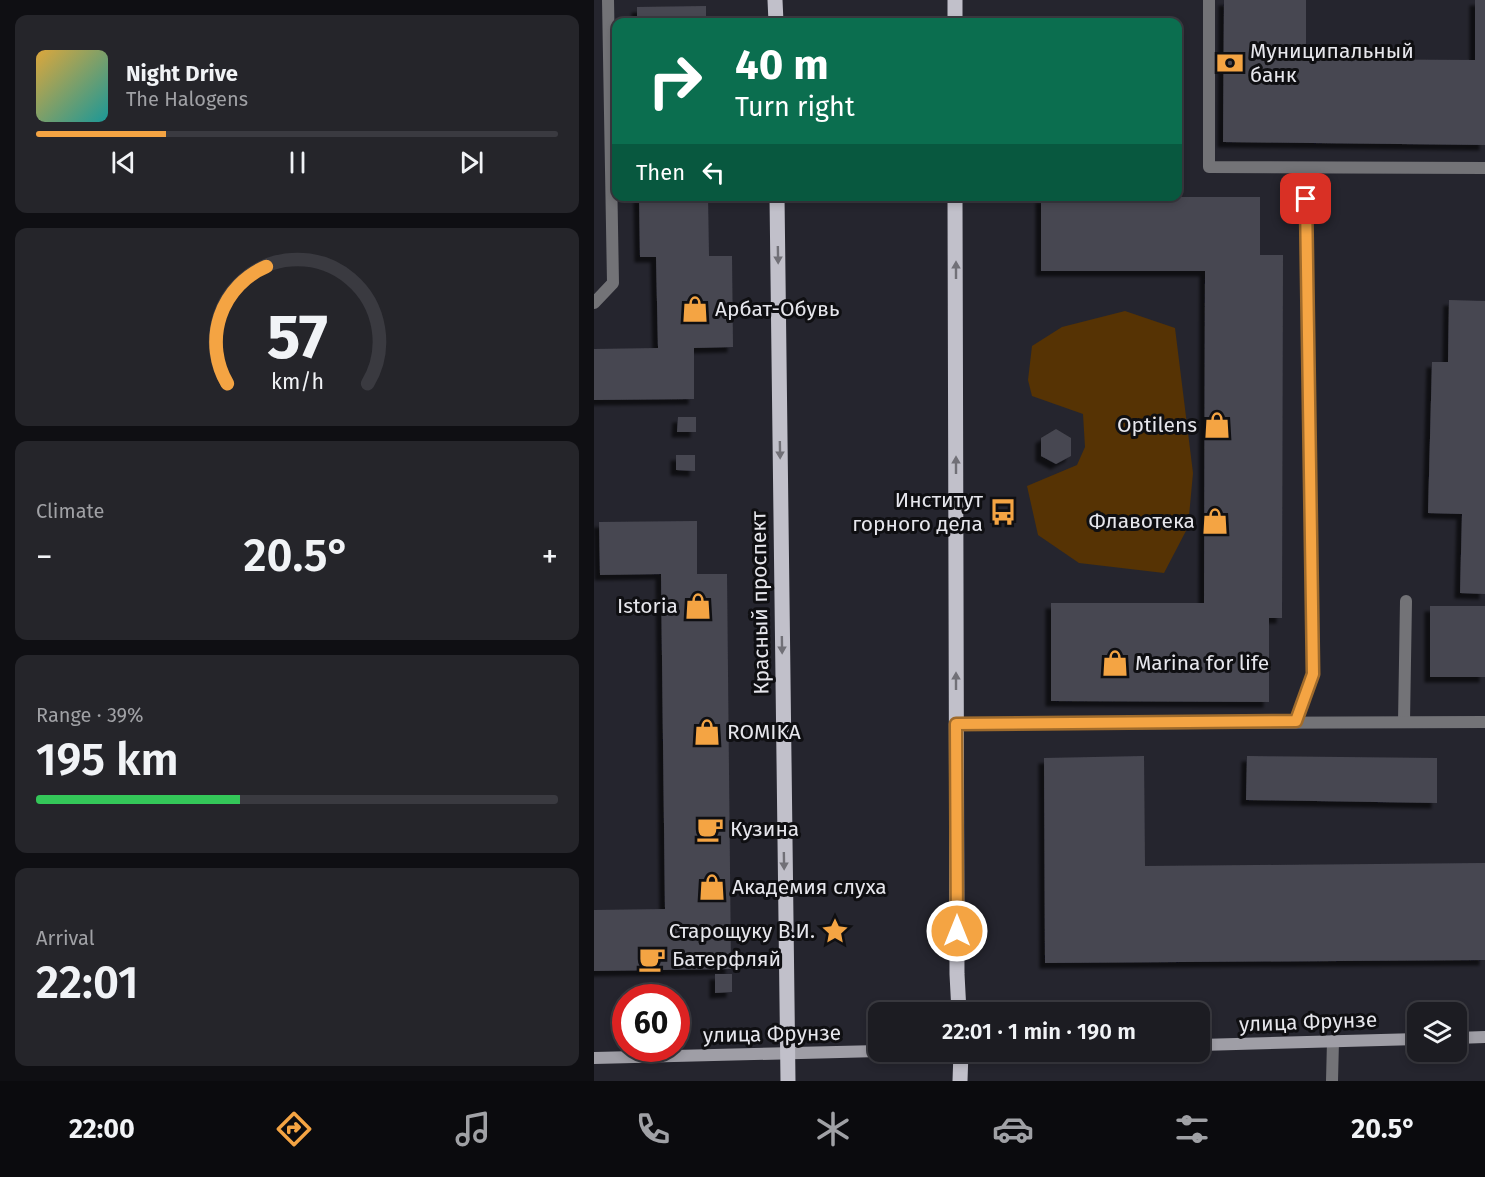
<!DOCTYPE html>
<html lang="en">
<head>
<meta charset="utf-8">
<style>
	:root { --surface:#1c1c22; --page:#25252a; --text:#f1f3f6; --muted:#a0a1a5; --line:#3a3a40; --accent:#f4a443 }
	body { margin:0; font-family:"Fira Sans",sans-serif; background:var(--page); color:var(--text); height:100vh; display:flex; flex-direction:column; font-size:22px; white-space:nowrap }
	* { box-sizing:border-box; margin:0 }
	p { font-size:20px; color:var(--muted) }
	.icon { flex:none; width:33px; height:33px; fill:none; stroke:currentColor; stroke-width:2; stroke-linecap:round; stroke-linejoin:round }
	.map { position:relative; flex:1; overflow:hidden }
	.sheet { display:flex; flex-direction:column; gap:15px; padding:15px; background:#0f0f13; width:594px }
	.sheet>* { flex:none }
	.guide { position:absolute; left:18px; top:18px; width:570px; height:183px; border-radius:12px; box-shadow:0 3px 9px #0003,0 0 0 2px var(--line); background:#0b6e4f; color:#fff; overflow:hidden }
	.tools { position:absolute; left:813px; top:1002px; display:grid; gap:12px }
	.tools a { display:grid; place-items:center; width:60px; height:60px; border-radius:12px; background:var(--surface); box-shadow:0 3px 9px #0003,0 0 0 2px var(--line); font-size:30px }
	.speed { position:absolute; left:18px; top:984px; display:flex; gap:12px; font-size:30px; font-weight:700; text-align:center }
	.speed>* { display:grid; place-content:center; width:78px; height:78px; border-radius:50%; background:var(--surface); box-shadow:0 3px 9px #0003,0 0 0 2px var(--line); line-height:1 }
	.speed .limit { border:9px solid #d22; background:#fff; color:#111 }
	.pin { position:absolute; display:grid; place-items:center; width:51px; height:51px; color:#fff; margin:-26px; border-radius:12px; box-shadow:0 3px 9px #0006 }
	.me { position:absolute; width:66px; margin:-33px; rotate:0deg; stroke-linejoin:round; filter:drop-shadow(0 0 4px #0008) }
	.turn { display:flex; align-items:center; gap:21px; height:126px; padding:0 24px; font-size:27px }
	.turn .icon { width:78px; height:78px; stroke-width:2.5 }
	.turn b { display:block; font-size:42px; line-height:51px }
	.then { display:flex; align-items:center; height:57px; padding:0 24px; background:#0003; gap:12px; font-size:22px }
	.big { font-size:45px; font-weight:600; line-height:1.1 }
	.sheet .widget { flex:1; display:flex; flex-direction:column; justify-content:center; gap:9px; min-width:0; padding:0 21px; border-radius:12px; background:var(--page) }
	.sheet .dial { align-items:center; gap:0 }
	.dial svg { height:156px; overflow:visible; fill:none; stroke:var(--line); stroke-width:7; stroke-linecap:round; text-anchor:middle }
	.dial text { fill:var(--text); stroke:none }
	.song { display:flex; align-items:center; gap:18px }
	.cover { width:72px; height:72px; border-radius:9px; background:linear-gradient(135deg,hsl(40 70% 55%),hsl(180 70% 35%)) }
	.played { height:6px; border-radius:3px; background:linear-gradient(90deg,var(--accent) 25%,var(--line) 25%) }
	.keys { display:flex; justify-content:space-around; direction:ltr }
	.heat { display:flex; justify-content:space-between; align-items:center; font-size:33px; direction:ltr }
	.charge { height:9px; border-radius:4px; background:linear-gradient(90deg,#34c759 39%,var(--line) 0) }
	.trip { position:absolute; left:274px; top:1002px; width:342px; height:60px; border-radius:12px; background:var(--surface); box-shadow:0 3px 9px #0003,0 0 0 2px var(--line); font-weight:600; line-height:60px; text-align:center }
	.tabs { display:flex; height:96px; justify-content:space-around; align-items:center; background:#0b0b0e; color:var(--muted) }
	.tabs .icon { width:42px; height:42px }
	.tabs .on { color:var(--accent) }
	.tabs b { font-size:27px; color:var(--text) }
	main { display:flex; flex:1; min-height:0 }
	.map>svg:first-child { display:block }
</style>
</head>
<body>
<main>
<section class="sheet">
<div class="widget">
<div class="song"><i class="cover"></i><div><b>Night Drive</b><p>The Halogens</p></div></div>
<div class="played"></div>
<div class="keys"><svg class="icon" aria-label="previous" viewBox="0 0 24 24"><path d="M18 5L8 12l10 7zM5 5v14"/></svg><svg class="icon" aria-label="pause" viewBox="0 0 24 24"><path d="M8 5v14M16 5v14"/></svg><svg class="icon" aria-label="next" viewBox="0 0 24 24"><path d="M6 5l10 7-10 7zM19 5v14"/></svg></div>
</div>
<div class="widget dial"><svg viewBox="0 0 100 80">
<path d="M14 69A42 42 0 1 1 86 69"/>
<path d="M14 69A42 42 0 0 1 34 9" stroke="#f4a443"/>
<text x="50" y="56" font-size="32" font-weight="700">57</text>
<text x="50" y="72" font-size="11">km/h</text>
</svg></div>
<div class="widget"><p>Climate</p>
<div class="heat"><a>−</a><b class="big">20.5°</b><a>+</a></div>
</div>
<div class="widget"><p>Range · 39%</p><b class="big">195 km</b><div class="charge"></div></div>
<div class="widget"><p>Arrival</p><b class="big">22:01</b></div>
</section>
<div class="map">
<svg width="891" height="1081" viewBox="0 0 891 1081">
	<defs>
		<filter id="shadow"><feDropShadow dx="-5.5" dy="5.5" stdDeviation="1.5" flood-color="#0009"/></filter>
	</defs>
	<rect width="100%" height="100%" fill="#25252e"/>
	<polygon fill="#563304" points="531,311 581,328 599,473 594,527 570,573 485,563 444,535 433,486 483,465 491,447 489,414 438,396 434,380 438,346 468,327"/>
	<g fill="#474751" filter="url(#shadow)">
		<polygon points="630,0 712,0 712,59 881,60 881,0 891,0 891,145 629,142"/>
		<polygon points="112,6 112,22 43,22 43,7"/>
		<polygon points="45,196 114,196 115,256 138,256 139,347 100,348 100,399 0,400 0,349 64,348 62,257 46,257"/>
		<polygon points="447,197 666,197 666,255 689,255 688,618 675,618 675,702 457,701 457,603 610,603 611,271 447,271"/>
		<polygon points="855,300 891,301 891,594 866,593 868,514 834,513 838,362 854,362"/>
		<polygon points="84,417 102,417 102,432 83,432"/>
		<polygon points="462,429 477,438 477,456 462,464 447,456 447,438"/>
		<polygon points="82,455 101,455 101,471 82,470"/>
		<polygon points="103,521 103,574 133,574 137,969 0,971 0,910 71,909 67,574 6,575 5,522"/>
		<rect x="836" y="606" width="55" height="71"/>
		<polygon points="550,756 551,866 891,863 891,960 451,963 450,758"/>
		<polygon points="653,756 843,758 843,803 652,800"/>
		<polygon points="121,974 138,974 138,992 121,993"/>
	</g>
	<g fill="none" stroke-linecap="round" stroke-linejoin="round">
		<g stroke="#737377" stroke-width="12">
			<polyline points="615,0 615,167 891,168"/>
			<polyline points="0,303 19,283 14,0"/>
			<polyline points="702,721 719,674 712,199"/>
			<polyline points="810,722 812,601"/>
			<polyline points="362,724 891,722"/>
			<polyline points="738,1081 739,1041"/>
		</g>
		<g stroke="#9f9ea6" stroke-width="12">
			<polyline points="862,1038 891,1037"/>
			<polyline points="606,1045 824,1039"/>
			<polyline points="0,1058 285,1051"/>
		</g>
		<g stroke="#c1c0ca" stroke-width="15">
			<polyline points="181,0 182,22"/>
			<polyline points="361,0 361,22"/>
			<polyline points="183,196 194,1081"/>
			<polyline points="361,196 363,974 365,1012"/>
			<polyline points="366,1081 367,1052"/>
		</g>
	</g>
	<defs><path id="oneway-solid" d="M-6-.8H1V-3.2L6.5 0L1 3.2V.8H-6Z" transform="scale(1.5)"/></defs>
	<g fill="#717077">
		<use href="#oneway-solid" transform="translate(184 255) rotate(89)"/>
		<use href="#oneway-solid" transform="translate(362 270) rotate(-90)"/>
		<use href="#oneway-solid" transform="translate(186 450) rotate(89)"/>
		<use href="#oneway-solid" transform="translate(362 465) rotate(-90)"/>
		<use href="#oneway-solid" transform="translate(188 645) rotate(89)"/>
		<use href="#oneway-solid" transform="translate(362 681) rotate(-90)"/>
		<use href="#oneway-solid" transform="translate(190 861) rotate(89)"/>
	</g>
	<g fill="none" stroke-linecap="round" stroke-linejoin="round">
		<defs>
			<polyline id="route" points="363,931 362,724 702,721 719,674 712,199"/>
		</defs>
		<use href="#route" stroke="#9f6b2c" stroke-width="15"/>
		<use href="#route" stroke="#f4a443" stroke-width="10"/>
	</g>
	<defs>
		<symbol id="bank-bare" viewBox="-9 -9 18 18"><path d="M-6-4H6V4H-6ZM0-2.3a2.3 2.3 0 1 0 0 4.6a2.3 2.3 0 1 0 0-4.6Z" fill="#f4a443" stroke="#0f0f12" stroke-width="2.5" paint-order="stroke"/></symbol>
		<symbol id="shop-bare" viewBox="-9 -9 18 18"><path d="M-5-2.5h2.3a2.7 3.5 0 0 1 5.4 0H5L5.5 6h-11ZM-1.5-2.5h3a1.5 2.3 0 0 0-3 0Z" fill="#f4a443" stroke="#0f0f12" stroke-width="2.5" paint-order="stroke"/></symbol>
		<symbol id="bus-bare" viewBox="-9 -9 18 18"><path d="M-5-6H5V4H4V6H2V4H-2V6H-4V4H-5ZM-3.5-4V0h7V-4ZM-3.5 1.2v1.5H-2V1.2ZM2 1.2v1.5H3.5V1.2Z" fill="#f4a443" stroke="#0f0f12" stroke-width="2.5" paint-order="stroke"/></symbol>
		<symbol id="cafe-bare" viewBox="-9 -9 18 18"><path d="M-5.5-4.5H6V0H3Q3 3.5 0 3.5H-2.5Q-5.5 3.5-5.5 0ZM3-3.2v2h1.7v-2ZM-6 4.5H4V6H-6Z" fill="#f4a443" stroke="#0f0f12" stroke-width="2.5" paint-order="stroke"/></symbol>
		<symbol id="sight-bare" viewBox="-9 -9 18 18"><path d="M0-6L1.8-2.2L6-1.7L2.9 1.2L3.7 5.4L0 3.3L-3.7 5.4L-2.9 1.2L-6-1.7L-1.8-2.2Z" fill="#f4a443" stroke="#0f0f12" stroke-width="2.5" paint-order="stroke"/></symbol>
	</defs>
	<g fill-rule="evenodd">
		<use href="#bank-bare" x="617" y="44" width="38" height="38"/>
		<use href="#shop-bare" x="82" y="290" width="38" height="38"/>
		<use href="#shop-bare" x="604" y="406" width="38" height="38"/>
		<use href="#bus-bare" x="390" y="493" width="38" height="38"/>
		<use href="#shop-bare" x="602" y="502" width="38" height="38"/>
		<use href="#shop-bare" x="85" y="587" width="38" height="38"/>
		<use href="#shop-bare" x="502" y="644" width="38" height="38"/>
		<use href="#shop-bare" x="94" y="713" width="38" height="38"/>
		<use href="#cafe-bare" x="97" y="810" width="38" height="38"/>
		<use href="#shop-bare" x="99" y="868" width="38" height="38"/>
		<use href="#sight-bare" x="222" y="912" width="38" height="38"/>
		<use href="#cafe-bare" x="39" y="940" width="38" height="38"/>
	</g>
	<g text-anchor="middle" stroke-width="6" stroke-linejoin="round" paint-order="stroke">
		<g font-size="21" fill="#e6e6ec" stroke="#0f0f12" text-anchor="start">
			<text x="656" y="58">Муниципальный<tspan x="656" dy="24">банк</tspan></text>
			<text x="121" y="316">Арбат-Обувь</text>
			<text x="603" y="432" text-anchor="end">Optilens</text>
			<text x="389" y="507" text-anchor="end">Институт<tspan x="389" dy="24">горного дела</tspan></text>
			<text x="601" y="528" text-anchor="end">Флавотека</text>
			<text x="84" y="613" text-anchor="end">Istoria</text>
			<text x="541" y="670">Marina for life</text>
			<text x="133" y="739">ROMIKA</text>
			<text x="136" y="836">Кузина</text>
			<text x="138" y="894">Академия слуха</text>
			<text x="221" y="938" text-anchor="end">Старощуку В.И.</text>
			<text x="78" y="966">Батерфляй</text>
		</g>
		<g font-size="21" fill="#e6e6ec" stroke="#0f0f12">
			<text transform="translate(166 603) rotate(-91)" y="7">Красный проспект</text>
			<text transform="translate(714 1022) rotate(-2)" y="7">улица Фрунзе</text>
			<text transform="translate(178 1034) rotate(-1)" y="7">улица Фрунзе</text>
		</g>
	</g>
</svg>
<div class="tools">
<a><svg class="icon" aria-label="layers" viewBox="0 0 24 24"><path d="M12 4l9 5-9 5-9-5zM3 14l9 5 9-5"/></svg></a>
</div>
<div class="speed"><div class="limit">60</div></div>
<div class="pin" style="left:712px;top:199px;background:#d93025"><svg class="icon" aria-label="arrive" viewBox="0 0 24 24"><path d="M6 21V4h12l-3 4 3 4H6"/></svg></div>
<svg class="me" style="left:363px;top:931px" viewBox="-20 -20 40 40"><circle r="17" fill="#f4a443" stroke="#fff" stroke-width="3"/><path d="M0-11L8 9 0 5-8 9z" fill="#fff"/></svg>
<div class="trip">22:01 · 1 min · 190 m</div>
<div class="guide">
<div class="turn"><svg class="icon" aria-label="right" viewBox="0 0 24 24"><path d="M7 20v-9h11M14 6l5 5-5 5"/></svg><div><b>40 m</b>Turn right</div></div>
<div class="then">Then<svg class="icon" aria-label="left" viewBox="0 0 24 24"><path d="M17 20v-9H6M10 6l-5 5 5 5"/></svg></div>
</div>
</div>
</main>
<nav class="tabs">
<b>22:00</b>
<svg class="icon on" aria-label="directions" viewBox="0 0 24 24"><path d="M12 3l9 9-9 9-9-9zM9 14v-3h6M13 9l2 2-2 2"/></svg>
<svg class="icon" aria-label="music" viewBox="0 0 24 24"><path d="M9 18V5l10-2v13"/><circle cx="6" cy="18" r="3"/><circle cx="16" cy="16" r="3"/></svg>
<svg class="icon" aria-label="phone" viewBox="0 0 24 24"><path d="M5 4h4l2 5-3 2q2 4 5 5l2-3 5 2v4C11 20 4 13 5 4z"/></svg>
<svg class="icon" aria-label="climate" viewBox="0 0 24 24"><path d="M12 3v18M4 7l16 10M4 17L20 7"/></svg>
<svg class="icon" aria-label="car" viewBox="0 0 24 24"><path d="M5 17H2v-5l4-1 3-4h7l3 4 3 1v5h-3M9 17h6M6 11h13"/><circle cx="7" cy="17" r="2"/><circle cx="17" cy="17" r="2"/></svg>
<svg class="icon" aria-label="filters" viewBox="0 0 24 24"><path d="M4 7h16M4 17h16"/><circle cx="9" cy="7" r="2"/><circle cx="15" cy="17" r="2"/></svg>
<b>20.5°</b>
</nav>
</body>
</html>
